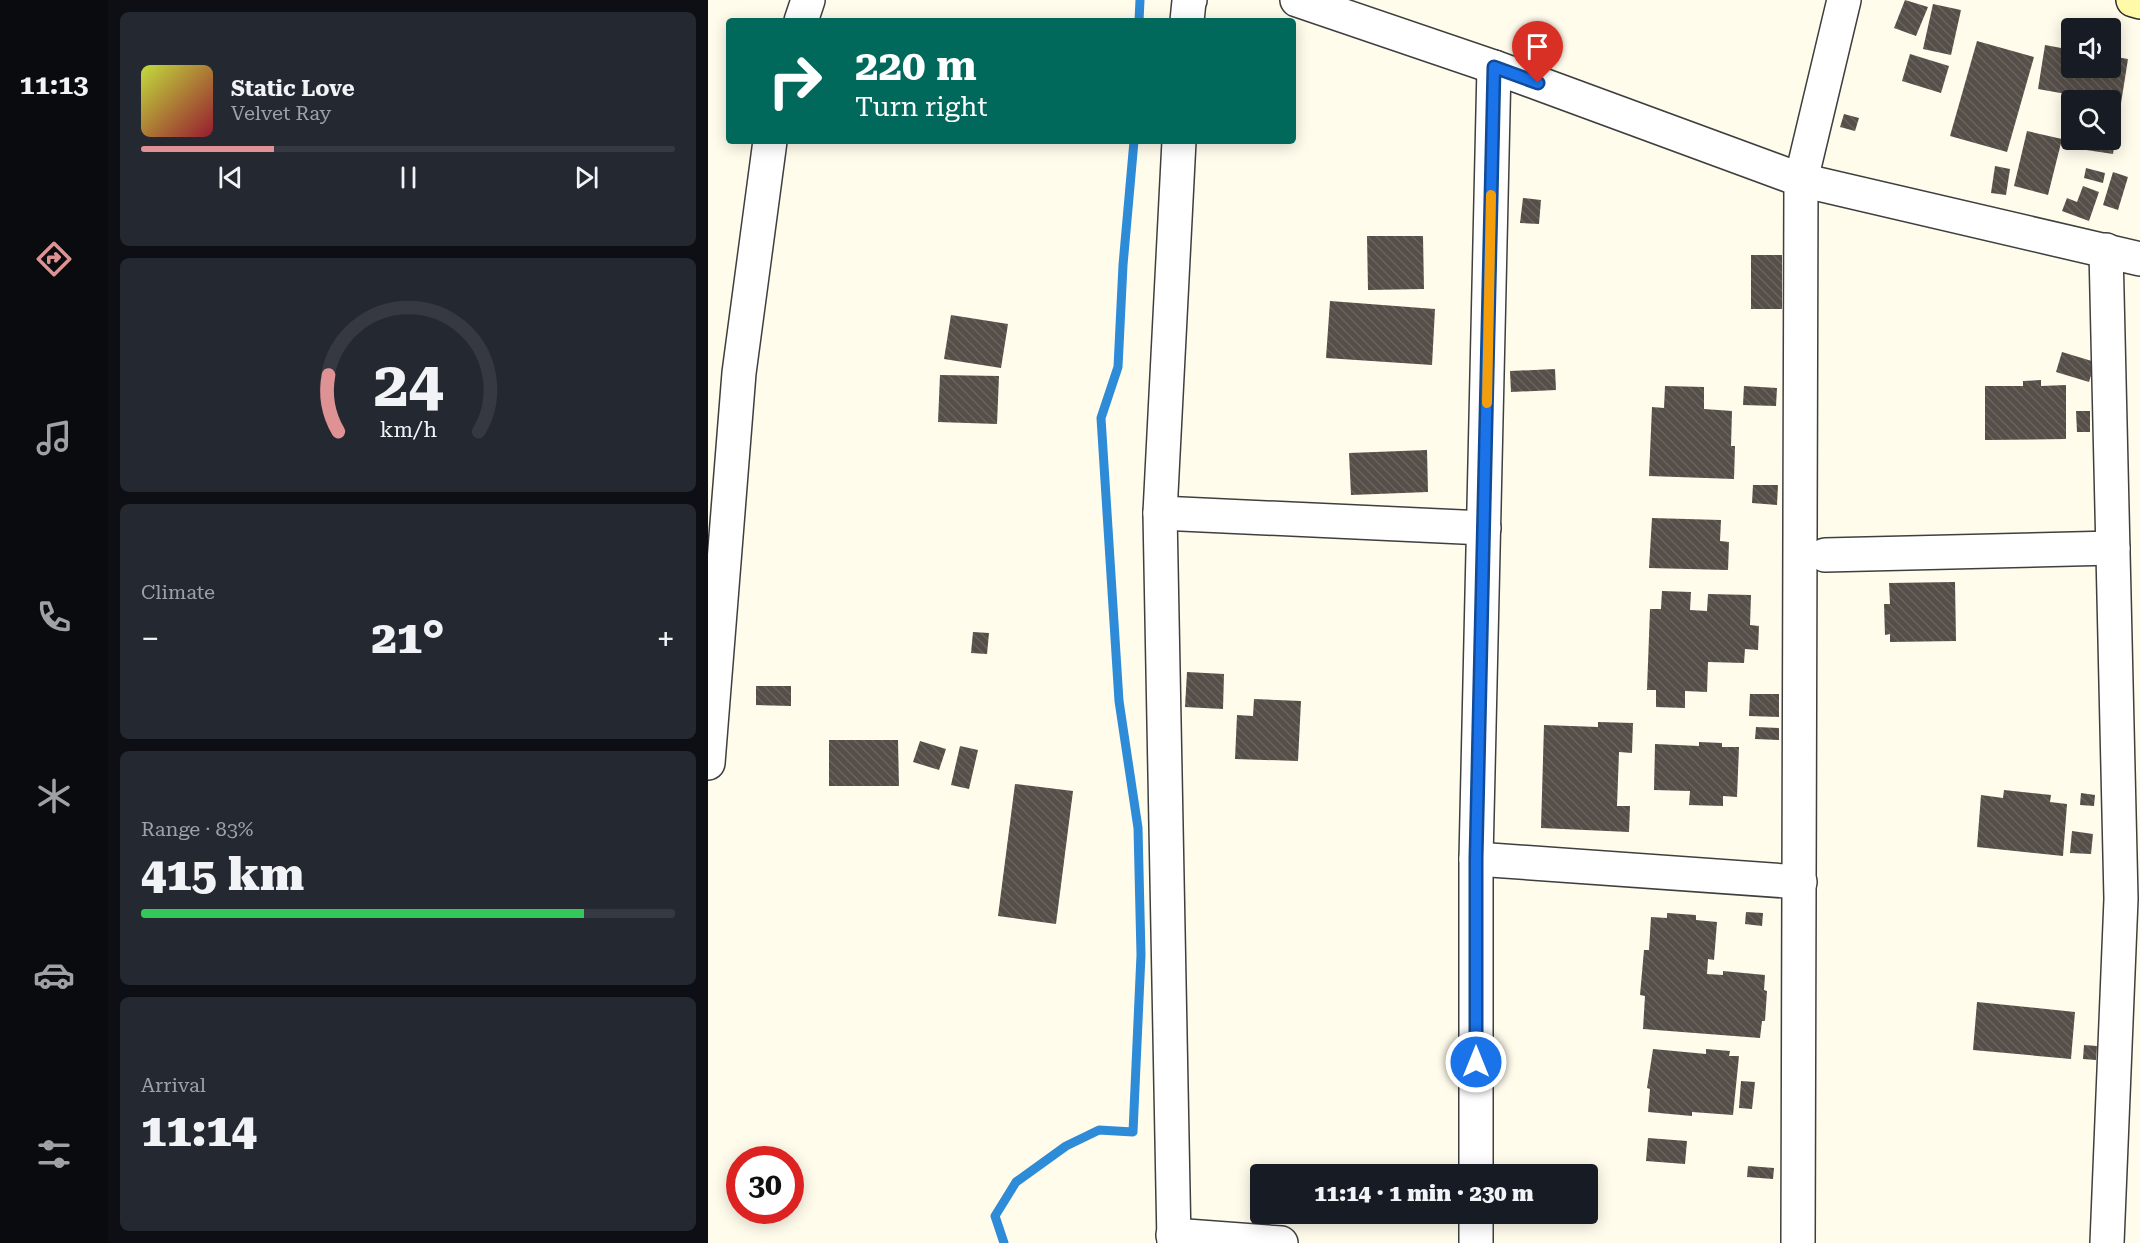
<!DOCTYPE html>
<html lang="en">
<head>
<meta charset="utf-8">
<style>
	:root { --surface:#171b24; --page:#242831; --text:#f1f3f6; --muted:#9ea1a6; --line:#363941; --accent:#de9293 }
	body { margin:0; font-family:"Roboto Serif",serif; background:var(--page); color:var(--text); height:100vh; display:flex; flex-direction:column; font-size:22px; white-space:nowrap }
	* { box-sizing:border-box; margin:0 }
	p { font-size:20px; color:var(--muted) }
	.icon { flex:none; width:33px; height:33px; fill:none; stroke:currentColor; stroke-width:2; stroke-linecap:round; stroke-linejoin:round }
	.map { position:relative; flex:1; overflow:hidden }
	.drawer { display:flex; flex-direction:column; gap:12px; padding:12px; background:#0d0f14; width:600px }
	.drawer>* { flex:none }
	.guide { position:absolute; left:18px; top:18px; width:570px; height:126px; border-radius:6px; box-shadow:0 3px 15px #0003; background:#00695c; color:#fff; overflow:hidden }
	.controls { position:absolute; left:1353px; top:18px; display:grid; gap:12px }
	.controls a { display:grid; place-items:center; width:60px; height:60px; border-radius:6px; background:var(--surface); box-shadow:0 3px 15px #0003; font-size:30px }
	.speed { position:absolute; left:18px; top:1146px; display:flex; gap:12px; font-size:30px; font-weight:700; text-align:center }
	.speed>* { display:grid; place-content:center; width:78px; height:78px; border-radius:50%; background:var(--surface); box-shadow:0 3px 15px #0003; line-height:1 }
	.speed .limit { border:9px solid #d22; background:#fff; color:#111 }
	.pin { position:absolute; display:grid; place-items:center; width:51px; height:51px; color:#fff; margin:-62px -26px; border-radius:50% 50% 50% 0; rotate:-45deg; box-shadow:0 0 6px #0007 }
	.pin .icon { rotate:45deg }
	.me { position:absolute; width:66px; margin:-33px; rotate:0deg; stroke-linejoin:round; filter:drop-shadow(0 0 4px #0008) }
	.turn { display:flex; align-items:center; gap:21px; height:126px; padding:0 30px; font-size:27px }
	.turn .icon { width:78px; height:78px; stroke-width:2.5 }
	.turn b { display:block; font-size:42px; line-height:51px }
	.big { font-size:45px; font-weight:800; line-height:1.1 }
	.drawer .widget { flex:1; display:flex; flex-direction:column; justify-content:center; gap:9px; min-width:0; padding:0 21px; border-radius:9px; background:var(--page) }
	.drawer .dial { align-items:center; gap:0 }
	.dial svg { height:156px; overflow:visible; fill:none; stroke:var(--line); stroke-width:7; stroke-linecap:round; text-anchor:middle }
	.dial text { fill:var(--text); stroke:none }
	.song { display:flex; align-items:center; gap:18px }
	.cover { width:72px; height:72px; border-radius:9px; background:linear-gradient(135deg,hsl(70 70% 55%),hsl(350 70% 35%)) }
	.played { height:6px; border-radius:3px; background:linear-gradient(90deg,var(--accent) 25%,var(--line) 25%) }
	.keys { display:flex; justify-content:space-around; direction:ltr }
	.heat { display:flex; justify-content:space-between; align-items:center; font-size:33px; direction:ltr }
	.charge { height:9px; border-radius:4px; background:linear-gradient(90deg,#34c759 83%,var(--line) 0) }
	.trip { position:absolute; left:542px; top:1164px; width:348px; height:60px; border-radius:6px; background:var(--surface); box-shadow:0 3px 15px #0003; font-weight:800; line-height:60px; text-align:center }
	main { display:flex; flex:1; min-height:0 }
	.menu { display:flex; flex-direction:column; width:108px; justify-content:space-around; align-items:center; background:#090b0e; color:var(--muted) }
	.menu .icon { width:42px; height:42px }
	.menu .on { color:var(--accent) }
	.menu b { font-size:27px; color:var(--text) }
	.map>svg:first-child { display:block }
</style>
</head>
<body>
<main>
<nav class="menu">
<b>11:13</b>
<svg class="icon on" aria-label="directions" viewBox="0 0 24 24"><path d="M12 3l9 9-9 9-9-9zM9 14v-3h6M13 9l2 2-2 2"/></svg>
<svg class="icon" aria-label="music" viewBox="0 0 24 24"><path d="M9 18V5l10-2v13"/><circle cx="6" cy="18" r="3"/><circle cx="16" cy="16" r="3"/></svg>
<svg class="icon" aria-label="phone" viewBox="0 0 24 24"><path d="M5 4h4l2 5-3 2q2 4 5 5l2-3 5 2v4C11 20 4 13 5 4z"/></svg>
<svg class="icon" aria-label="climate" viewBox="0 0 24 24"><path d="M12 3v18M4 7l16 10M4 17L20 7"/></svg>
<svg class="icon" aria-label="car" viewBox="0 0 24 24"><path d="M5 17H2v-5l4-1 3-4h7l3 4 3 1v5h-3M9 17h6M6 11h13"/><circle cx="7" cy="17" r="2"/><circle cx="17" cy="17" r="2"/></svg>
<svg class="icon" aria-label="filters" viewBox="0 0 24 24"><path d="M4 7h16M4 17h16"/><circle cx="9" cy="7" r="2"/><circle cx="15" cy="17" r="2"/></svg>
</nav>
<section class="drawer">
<div class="widget">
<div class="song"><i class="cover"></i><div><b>Static Love</b><p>Velvet Ray</p></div></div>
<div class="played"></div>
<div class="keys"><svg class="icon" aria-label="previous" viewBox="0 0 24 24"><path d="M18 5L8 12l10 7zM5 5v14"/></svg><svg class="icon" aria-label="pause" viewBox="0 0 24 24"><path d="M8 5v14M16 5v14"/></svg><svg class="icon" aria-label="next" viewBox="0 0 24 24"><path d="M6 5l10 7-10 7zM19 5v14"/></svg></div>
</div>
<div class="widget dial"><svg viewBox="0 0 100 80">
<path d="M14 69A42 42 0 1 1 86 69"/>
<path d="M14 69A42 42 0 0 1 9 40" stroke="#de9293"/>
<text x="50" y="56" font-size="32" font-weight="700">24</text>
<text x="50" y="72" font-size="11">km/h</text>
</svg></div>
<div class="widget"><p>Climate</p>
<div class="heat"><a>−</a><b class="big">21°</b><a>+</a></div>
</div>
<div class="widget"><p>Range · 83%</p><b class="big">415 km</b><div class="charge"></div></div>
<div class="widget"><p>Arrival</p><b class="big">11:14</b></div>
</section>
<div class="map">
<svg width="1432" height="1243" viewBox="0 0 1432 1243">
	<defs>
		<pattern id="building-back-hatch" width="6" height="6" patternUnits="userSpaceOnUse" patternTransform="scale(1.5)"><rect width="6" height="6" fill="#564e48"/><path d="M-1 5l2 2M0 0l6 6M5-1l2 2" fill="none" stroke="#69635e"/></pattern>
	</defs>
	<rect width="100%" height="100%" fill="#fffcec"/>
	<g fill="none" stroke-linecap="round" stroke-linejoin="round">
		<g stroke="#2d8bd7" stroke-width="9">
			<polyline points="431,21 432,0"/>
			<polyline points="296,1243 287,1216 308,1182 358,1146 391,1130 425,1132 433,955 430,828 411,701 393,418 410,367 415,265 426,141"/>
		</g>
	</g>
	<g fill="url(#building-back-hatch)">
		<polygon points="1197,0 1220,7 1208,36 1186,28"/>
		<polygon points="1225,4 1253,10 1243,55 1215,49"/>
		<polygon points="1269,41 1326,57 1299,152 1242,136"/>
		<polygon points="1337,45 1364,50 1364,68 1402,68 1402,56 1420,59 1405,154 1365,148 1366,140 1402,140 1402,100 1364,100 1364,118 1354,117 1358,94 1330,89"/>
		<polygon points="1202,54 1241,66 1233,93 1194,81"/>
		<polygon points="1136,114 1151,118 1147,131 1132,127"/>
		<polygon points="1319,131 1354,139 1340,195 1306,186"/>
		<polygon points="1287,166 1302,169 1298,195 1283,193"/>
		<polygon points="1378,168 1397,173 1395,183 1376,178"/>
		<polygon points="1405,172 1420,177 1410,210 1395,205"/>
		<polygon points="1375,186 1391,192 1381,221 1354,211 1359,198 1369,202"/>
		<polygon points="815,198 833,200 831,224 812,223"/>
		<polygon points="659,236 715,236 716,289 660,290"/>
		<rect x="1043" y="255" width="31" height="54"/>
		<polygon points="622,301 727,309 724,365 618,358"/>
		<polygon points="243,315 300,324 293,368 236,359"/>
		<polygon points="1354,352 1387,362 1381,382 1348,372"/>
		<polygon points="847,369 848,390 803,392 802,371"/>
		<polygon points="232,375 291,376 289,424 230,422"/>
		<polygon points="1333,380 1333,386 1358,385 1358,439 1277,440 1277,386 1315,386 1315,381"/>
		<polygon points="957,386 996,387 996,409 1024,411 1023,446 1027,446 1026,479 941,476 944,407 956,408"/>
		<polygon points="1036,386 1069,388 1068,406 1035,405"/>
		<polygon points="1368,411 1382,411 1382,432 1369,432"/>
		<polygon points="719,450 720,492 643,495 641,453"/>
		<polygon points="1045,485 1070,485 1069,505 1044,503"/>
		<polygon points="944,518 1013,520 1012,541 1021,542 1020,570 941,568"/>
		<polygon points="1247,582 1248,641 1182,642 1182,634 1177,635 1176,604 1182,604 1181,583"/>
		<polygon points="954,591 983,592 982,610 999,611 1000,594 1043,595 1042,625 1051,626 1050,650 1037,649 1036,663 1000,662 999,692 977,691 977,708 948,707 948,690 939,690 942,609 953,609"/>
		<polygon points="265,632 281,633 279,654 263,653"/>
		<polygon points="479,672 516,674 515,709 477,707"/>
		<polygon points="48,686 83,686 83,706 48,705"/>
		<polygon points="1042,694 1071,694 1071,717 1041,716"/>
		<polygon points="546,699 593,701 590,761 527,759 529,715 545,716"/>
		<polygon points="890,722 925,723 924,753 911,752 909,806 922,806 921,832 833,828 836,725 890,727"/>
		<polygon points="1048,727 1071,728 1071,740 1047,739"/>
		<polygon points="121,740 190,740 191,786 121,786"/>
		<polygon points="212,741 238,749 231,770 205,762"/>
		<polygon points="991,742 1014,743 1014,747 1031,747 1029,797 1015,796 1015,806 981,805 982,791 946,790 947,744 991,746"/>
		<polygon points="252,746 270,750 261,789 243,785"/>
		<polygon points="307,784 365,791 348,924 290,916"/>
		<polygon points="1296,790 1343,795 1342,802 1359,804 1355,856 1269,847 1273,795 1295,798"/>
		<polygon points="1373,793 1387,795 1386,806 1372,805"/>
		<polygon points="1364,831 1385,834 1383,854 1362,853"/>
		<polygon points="1038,912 1055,913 1054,926 1037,924"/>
		<polygon points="959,913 988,915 988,920 1009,922 1006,960 1000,959 999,974 1015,975 1015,971 1057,975 1056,990 1059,991 1057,1021 1054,1021 1052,1038 935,1029 937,996 932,995 936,950 941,950 943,917 959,918"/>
		<polygon points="1269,1002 1367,1012 1363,1059 1265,1050"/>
		<polygon points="1376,1045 1389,1046 1388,1060 1375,1059"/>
		<polygon points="945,1049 998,1054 998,1049 1022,1051 1021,1056 1031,1056 1025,1115 984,1112 984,1116 940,1112 942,1089 939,1088"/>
		<polygon points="1033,1081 1047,1082 1044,1109 1031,1108"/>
		<polygon points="940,1138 979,1141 977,1164 938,1161"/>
		<polygon points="1040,1166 1066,1168 1065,1179 1039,1177"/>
	</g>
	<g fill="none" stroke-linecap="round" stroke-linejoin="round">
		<defs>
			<g id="minor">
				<polyline points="589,0 786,67 1093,180 1090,1243"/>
				<polyline points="1136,0 1093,180 1432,259"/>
				<polyline points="93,21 100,0"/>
				<polyline points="479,21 481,1 482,0"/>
				<polyline points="1398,250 1413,899 1399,1243"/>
				<polyline points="452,513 776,528"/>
				<polyline points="1117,555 1405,548"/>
				<polyline points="0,763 31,373 62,141"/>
				<polyline points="768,859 1092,882"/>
				<polyline points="768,1174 768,859 786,67"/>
				<polyline points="768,1214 768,1243"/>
				<polyline points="465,1235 573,1243"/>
				<polyline points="466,1243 452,513 471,141"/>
			</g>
			<polyline id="secondary" points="1425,0 1432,2"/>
		</defs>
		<use href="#minor" stroke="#3f3f3f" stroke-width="36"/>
		<use href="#secondary" stroke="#2e2e2e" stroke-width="36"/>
		<use href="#minor" stroke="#fff" stroke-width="33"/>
		<use href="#secondary" stroke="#fffaa7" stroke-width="33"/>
	</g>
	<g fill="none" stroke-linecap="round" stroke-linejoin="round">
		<defs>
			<polyline id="route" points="768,1062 768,859 786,67 830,83"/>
		</defs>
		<use href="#route" stroke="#114b97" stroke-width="15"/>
		<use href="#route" stroke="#1a73e8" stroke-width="10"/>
		<polyline stroke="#f59e0b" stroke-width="10" points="779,403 783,195"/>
	</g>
</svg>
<div class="controls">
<a><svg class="icon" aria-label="sound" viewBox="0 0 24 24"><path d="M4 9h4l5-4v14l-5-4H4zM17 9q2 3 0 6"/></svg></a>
<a><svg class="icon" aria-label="search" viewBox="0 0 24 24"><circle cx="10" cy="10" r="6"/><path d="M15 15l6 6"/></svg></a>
</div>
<div class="speed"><div class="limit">30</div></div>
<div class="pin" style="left:830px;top:83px;background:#d93025"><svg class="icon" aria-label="arrive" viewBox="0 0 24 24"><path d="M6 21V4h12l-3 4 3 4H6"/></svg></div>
<svg class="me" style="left:768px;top:1062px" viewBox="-20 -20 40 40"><circle r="17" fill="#1a73e8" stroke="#fff" stroke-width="3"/><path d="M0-11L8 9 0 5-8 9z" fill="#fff"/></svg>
<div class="trip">11:14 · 1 min · 230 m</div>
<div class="guide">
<div class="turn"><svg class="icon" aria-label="right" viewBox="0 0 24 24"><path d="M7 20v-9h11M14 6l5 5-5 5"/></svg><div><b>220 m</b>Turn right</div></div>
</div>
</div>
</main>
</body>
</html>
